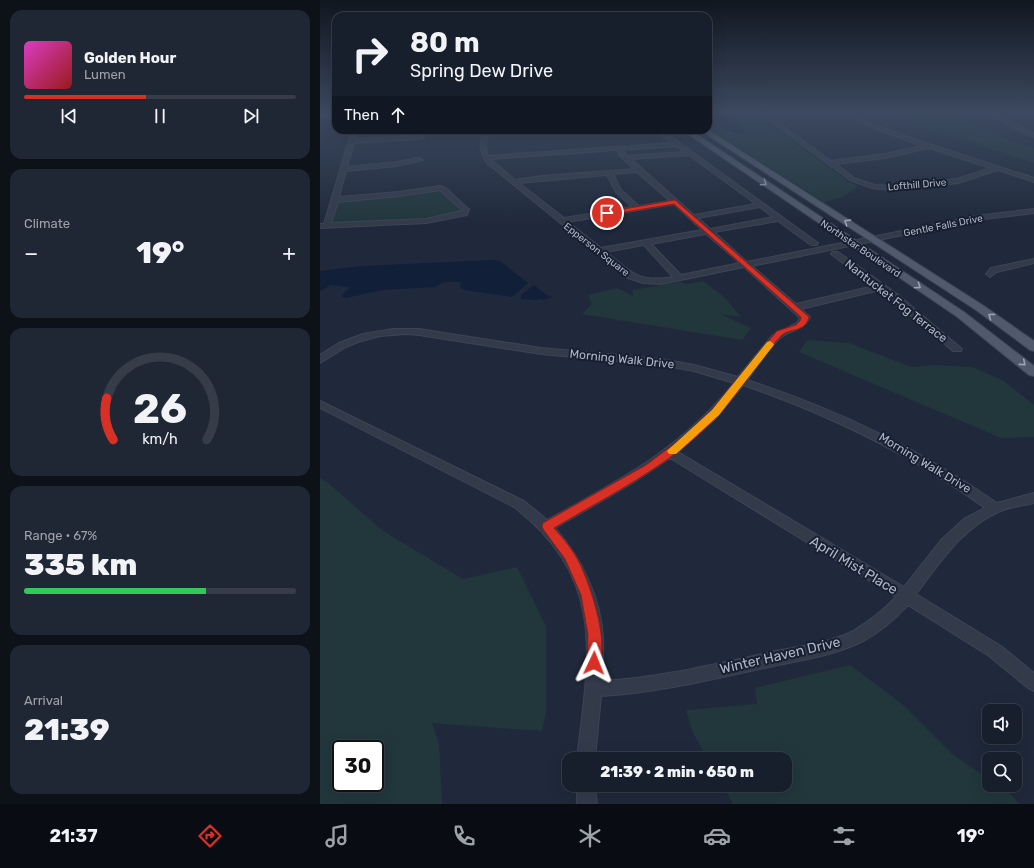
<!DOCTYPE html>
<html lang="en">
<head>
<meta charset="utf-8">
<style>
	:root { --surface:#171f2c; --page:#202734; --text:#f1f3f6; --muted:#9ea2a9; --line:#363d48; --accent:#d93025 }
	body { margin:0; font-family:Rubik,sans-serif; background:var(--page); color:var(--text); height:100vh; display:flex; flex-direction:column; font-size:15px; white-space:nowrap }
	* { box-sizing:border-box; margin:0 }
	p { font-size:13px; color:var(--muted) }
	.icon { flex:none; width:22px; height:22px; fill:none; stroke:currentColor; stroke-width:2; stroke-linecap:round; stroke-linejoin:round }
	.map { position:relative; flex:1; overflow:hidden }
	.details { display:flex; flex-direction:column; gap:10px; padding:10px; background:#0d1118; width:320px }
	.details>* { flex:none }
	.hud { position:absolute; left:12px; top:12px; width:380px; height:122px; border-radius:12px; box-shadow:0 4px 16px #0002,0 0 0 1px var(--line); background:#171f2c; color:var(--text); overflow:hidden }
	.tools { position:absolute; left:662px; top:704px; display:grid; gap:8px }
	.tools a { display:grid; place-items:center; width:40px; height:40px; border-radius:8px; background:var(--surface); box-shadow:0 4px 16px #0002,0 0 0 1px var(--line); font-size:20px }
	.speed { position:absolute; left:12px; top:740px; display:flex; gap:8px; font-size:20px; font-weight:700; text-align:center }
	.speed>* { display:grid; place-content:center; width:52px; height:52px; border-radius:50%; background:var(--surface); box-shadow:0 4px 16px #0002,0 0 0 1px var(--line); line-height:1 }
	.speed .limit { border:2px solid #111; border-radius:6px; background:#fff; color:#111 }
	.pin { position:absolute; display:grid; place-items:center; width:34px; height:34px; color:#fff; margin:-17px; border:2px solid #fff; border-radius:50%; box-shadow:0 1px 4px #0007 }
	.me { position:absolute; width:44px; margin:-22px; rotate:2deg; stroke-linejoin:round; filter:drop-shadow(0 0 3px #0008) }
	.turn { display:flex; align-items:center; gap:14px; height:84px; padding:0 12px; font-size:18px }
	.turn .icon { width:52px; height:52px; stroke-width:2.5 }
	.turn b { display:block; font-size:28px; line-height:34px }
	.then { display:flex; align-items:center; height:38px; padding:0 12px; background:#0003; gap:8px; font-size:15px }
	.big { font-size:30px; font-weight:800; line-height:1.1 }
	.details .widget { flex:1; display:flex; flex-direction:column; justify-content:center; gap:6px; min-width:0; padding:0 14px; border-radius:12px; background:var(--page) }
	.details .dial { align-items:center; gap:0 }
	.dial svg { height:104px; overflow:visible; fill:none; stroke:var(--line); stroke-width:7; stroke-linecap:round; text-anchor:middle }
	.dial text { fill:var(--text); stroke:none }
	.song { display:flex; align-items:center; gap:12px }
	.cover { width:48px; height:48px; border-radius:6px; background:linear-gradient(135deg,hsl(310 70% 55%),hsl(0 70% 35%)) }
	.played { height:4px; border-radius:2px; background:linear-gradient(90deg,var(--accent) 45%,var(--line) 45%) }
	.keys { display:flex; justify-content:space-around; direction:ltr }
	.heat { display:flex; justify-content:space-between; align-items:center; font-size:22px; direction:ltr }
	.charge { height:6px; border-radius:3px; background:linear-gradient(90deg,#34c759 67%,var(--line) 0) }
	.trip { position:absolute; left:242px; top:752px; width:230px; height:40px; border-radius:12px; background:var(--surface); box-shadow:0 4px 16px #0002,0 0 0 1px var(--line); font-weight:800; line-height:40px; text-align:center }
	.menu { display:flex; height:64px; justify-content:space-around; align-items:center; background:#090c12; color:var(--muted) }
	.menu .icon { width:28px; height:28px }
	.menu .current { color:var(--accent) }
	.menu b { font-size:18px; color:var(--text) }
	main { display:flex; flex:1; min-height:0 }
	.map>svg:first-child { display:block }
</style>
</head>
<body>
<main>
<section class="details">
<div class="widget">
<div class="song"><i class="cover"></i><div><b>Golden Hour</b><p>Lumen</p></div></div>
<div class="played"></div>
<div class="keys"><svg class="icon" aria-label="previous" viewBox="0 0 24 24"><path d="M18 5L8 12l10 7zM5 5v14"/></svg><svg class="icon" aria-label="pause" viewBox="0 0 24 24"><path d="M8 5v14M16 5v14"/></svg><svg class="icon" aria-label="next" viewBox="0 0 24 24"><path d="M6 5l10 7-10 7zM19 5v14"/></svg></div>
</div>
<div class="widget"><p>Climate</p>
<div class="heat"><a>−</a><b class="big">19°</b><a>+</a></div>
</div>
<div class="widget dial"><svg viewBox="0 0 100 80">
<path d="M14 69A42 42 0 1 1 86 69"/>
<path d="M14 69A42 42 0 0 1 9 37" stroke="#d93025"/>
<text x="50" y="56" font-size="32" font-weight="700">26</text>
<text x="50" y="72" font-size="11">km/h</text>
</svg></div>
<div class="widget"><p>Range · 67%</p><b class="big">335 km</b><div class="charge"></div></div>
<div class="widget"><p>Arrival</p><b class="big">21:39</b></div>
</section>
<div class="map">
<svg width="714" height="804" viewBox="0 0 714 804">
	<rect width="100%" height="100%" fill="#1f293b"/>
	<g fill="#21373c" fill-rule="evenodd">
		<polygon points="388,113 434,113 529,182 538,186 523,197 504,202 388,128"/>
		<polygon points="564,113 629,113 690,141 714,148 714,163"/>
		<polygon points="120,188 145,211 116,220 7,226 14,200"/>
		<polygon points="383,281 404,297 421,317 400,314 431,328 422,340 262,314 272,304 268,295 297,288 313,296 313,290 359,282 367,284"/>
		<polygon points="487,340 529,343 591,367 614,365 652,367 684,381 714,405 714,437 681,438 479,352"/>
		<path d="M0,478l7,4 56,49 80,48 54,-12 29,59v86l-4,19 -110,-8 7,21 3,60h-122zM21,749h34v34h-34z"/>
		<path d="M530,665l52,39 51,51 36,24v6c14,0 22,8 30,19h-286l-10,-19h62v-26h-77l-15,-26 -7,-23 71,-6 -2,-16z"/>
	</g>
	<g fill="#111f39">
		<path d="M388,113h28l8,16v4c-10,4 -27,-10 -36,-15z"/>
		<polygon points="172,260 180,261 208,283 192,297 144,290 140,287 141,282 124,282 115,287 62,290 26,298 22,297 22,295 30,287 11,285 0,291 0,271 42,266"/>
		<polygon points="214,285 228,296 233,297 221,300 219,298 218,300 201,299 201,295"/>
	</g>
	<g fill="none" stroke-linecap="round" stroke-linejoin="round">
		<defs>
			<g id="minor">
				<path d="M439,113h6l66,48 54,-7 37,-8 -56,-21 -23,-12c11,-2 24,9 34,13 52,19 105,35 157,52v4l-36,-12 -40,13 -65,7 -21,-2 -22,-8zM609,148l62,20 -34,11 -64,7 -18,-1 -21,-7 -18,-14 49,-6z"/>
				<polygon points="666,113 672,113 714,133 714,137 697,130"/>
				<path d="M32,130h6l-3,9 66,-4 3,2 -3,2 -67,4 -7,24 50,-5 23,-4 3,2 -26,6 -51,5 -7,26 60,-5 41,-6 6,2 21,20 2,1 -2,6 -41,8 -106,5v-4h4zM120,190l21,19v2l-35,8 -95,4 7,-21 61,-6z"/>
				<path d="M164,130h6l-5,16 3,10 184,-13 -17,-13h7l156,113 -1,2h-6l-33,-24 -64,11 33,30 229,-46 58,-7v4l-58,7 -224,46 44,38 78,-18 -43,-32 1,-2h6l59,42 65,55 -1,2h-8l-73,-61 -79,19 9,8c-6,13 -17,12 -27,19 -13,9 -26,31 -36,44 91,30 171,68 250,123l37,-10v10c-12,3 -25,4 -36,9 -37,17 -58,51 -82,82l85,52 33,27v18l-6,-3 -39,-32 -81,-51c-13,14 -28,27 -45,36 -29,15 -63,19 -94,26 -55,12 -112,26 -168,29l-6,63h-18c12,-103 30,-180 -63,-252l-194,-99v-7l204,100 23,19c73,-40 134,-71 187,-137l-40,-12 -33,-6 -120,-11 -122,-19 -13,-1 -26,2 -22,6 -12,5 -26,16v-8l19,-12 24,-9 30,-5h26l122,19 120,11 33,6 44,12 34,-41 25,-13 3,-5 -56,-51 -83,17 -18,-1 -15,-5 -141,-115c-8,-12 -8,-19 -3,-33zM356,146l8,6 -57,4 -4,-6zM297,150l3,6 14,13 -92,7 -27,4 -25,-21zM369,155l67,49 -62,11 -63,-56zM317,172l33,29 -31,5 -18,-16 -8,-16zM287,175l9,17 16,15 -68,11 -45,-35zM354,204l28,26 -101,18 -33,-26zM440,207l13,10 -63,12 -12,-11zM386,234l34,29 -59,12 -30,-31zM324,245l29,32c-35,6 -41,-4 -67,-25zM423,385c87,30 167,69 242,123l-21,11 -23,21 -37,47 -226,-135 37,-33zM350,458l226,139c-12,13 -28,25 -43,34 -23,12 -52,15 -77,20 -57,12 -116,27 -174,30 0,-14 2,-29 1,-43 -2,-41 -22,-80 -48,-110l76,-44z"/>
				<polygon points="714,259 714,263 677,272 670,277 666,274 671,268"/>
				<polygon points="257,785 275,785 277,804 257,804"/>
			</g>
			<g id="major">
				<polygon points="16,113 16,117 0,118 0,114"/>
				<polygon points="362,130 370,130 644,312 714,366 714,376 709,375 636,316"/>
				<polygon points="380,130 388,130 664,306 714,341 714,351 710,350 656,310"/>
			</g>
		</defs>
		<use href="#minor" stroke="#3c4455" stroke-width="2"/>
		<use href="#major" stroke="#3c4455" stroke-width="2"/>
		<use href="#minor" fill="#333b4b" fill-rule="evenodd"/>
		<use href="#major" fill="#505a6c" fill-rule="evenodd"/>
	</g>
	<defs><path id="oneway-chevron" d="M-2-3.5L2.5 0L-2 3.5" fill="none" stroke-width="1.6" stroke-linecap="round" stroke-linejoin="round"/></defs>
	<g stroke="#9aa3b6">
		<use href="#oneway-chevron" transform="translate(444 183) rotate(34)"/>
		<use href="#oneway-chevron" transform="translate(527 222) rotate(-147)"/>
		<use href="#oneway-chevron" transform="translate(598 286) rotate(34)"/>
		<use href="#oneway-chevron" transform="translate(671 316) rotate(-144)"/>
		<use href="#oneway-chevron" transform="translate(703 363) rotate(40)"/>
	</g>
	<linearGradient id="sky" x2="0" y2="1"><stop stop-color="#111720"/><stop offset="0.5" stop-color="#3c4960"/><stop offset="1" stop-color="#3c4960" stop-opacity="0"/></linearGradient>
	<rect width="714" height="225" fill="url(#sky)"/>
	<path fill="#d93025" stroke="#8d1f18" d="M355,200l134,117c-5,17 -19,10 -28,19 -23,24 -40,54 -62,78 -45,50 -108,80 -165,114 7,8 15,17 21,27 14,23 35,87 24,112l-5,2 -5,-2 -2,-4 1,-28 -7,-40 -16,-36 -22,-30 -1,-3 1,-3 103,-58 35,-26 31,-29 65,-79 19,-6 4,-4 1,-4 -127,-113 -67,11 -3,-2 3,-1z"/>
	<polygon fill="#f59e0b" points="450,341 454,344 453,346 399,415 356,454 349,454 347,451 349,449 392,410 447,342"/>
	<g text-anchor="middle" stroke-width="4" stroke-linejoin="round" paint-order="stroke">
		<g font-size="10" fill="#adb5c8" stroke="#182030">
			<text transform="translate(597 184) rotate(-5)" y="4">Lofthill Drive</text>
			<text transform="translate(623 225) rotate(-11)" y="4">Gentle Falls Drive</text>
			<text transform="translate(541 248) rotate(34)" y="4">Northstar Boulevard</text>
			<text transform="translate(277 249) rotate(38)" y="4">Epperson Square</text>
		</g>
		<g font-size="12" fill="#adb5c8" stroke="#182030">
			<text transform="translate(576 301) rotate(38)" y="4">Nantucket Fog Terrace</text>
			<text transform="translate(302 359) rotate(6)" y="4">Morning Walk Drive</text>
			<text transform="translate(605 463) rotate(31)" y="4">Morning Walk Drive</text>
		</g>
		<g font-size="14" fill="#adb5c8" stroke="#182030">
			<text transform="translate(534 565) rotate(31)" y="5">April Mist Place</text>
			<text transform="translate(460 655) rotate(-13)" y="5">Winter Haven Drive</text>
		</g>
	</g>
</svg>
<div class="tools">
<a><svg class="icon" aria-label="sound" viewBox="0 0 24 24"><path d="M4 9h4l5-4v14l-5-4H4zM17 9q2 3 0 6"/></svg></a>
<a><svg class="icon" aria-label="search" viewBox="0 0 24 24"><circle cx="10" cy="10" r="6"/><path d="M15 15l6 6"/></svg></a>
</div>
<div class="speed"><div class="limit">30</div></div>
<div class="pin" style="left:287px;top:213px;background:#d93025"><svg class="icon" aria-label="arrive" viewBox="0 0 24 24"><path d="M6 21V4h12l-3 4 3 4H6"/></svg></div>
<svg class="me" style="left:274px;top:663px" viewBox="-20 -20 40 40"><path d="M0-17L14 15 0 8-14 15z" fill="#d93025" stroke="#fff" stroke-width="4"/></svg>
<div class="trip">21:39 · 2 min · 650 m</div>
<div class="hud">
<div class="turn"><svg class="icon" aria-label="right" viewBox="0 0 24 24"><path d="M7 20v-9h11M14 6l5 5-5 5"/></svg><div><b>80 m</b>Spring Dew Drive</div></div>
<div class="then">Then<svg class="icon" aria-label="ahead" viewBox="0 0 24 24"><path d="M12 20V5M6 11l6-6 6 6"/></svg></div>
</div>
</div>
</main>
<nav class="menu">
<b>21:37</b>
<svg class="icon current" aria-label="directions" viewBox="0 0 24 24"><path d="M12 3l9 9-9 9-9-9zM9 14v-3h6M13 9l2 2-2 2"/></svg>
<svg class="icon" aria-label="music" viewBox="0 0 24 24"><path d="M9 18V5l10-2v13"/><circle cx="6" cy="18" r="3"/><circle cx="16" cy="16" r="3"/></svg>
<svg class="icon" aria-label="phone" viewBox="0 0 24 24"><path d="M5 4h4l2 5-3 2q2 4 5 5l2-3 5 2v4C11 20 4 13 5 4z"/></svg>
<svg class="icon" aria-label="climate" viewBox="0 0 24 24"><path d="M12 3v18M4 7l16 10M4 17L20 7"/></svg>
<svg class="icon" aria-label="car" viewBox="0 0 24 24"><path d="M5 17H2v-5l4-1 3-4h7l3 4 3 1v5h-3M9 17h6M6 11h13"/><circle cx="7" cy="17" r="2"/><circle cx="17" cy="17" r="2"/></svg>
<svg class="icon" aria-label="filters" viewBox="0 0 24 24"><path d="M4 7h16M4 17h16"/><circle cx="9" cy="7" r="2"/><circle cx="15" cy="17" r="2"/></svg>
<b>19°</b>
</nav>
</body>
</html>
